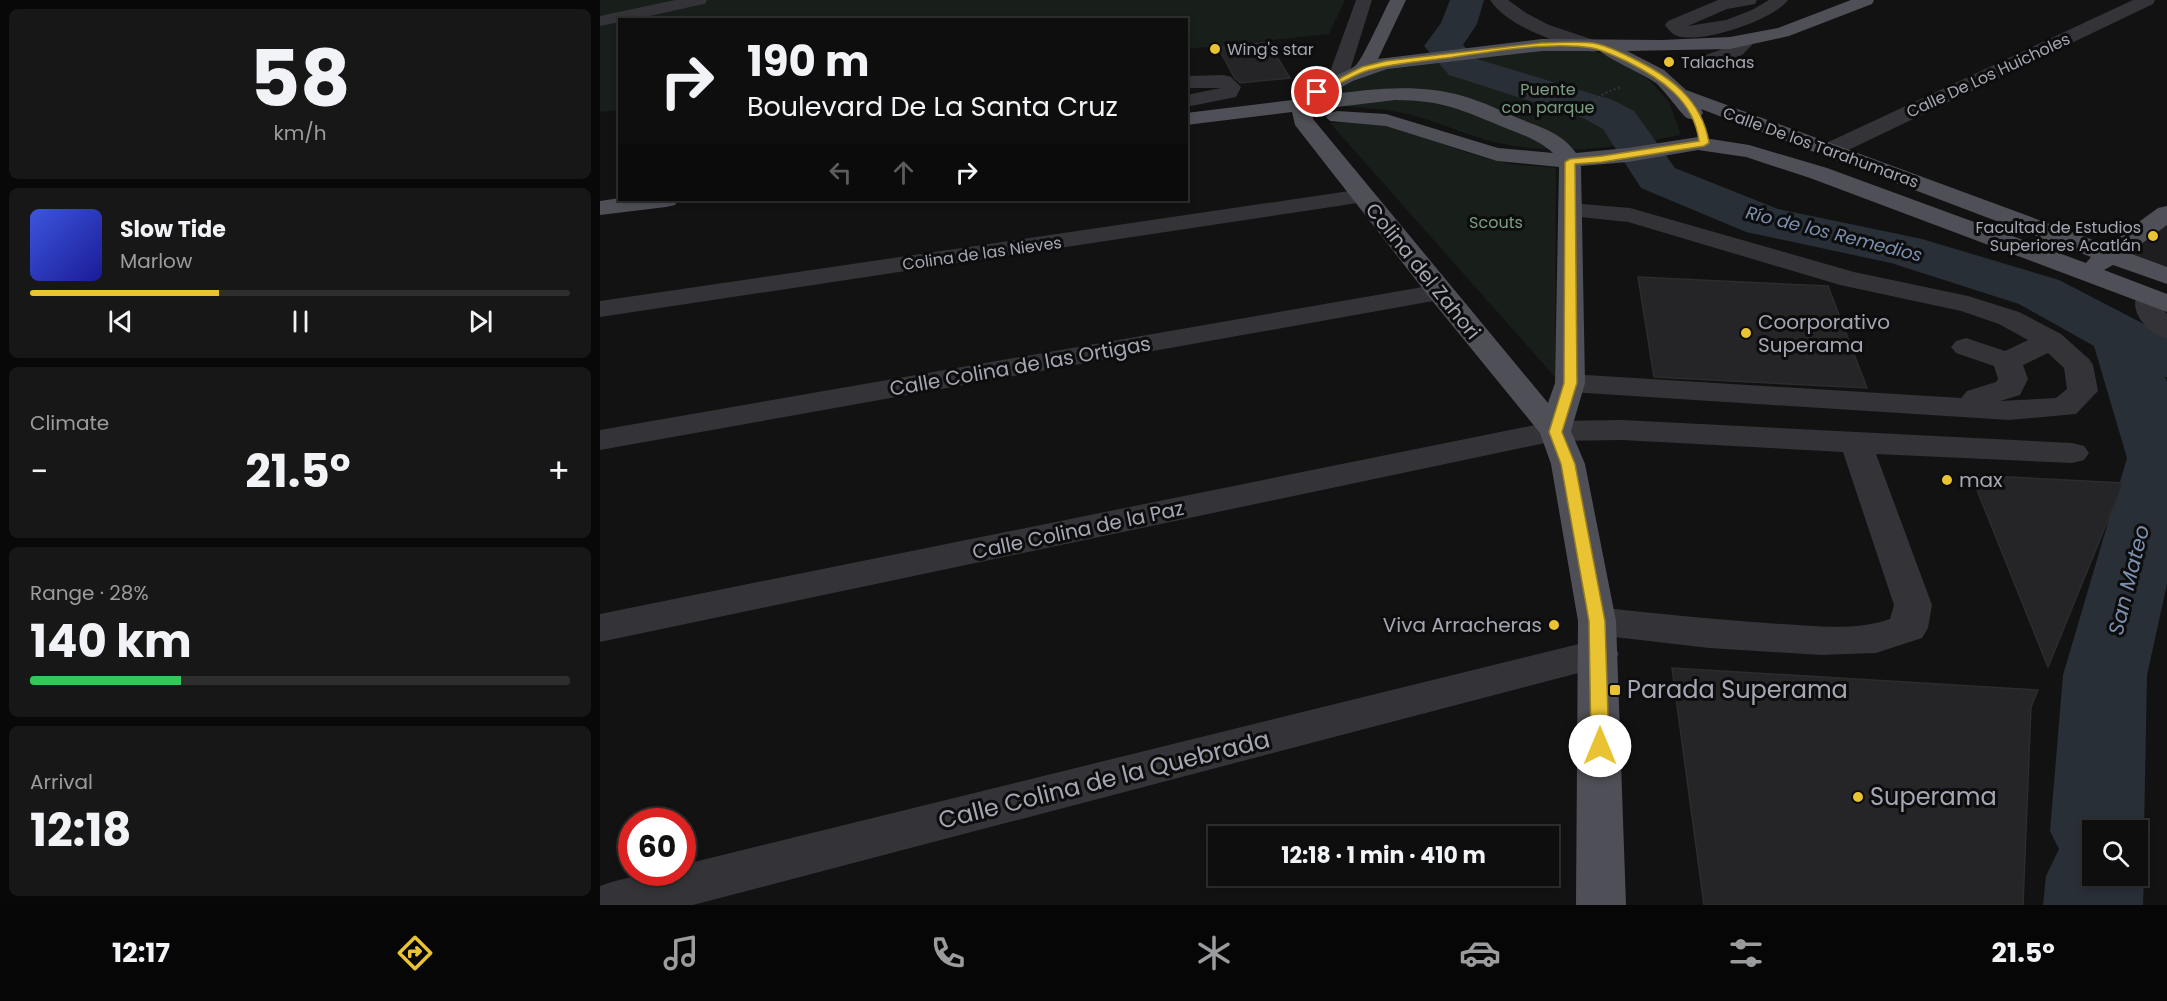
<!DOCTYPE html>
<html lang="en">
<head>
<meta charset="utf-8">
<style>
	:root { --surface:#0e0e0e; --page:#171717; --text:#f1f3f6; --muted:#9b9c9e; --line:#2e2e2e; --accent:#eac333 }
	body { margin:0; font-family:Poppins,sans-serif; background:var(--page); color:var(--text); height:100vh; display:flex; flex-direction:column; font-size:22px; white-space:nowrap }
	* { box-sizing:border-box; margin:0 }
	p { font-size:20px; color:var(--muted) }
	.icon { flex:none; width:33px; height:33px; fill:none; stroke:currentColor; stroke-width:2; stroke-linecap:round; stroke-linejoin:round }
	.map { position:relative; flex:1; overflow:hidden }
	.side { display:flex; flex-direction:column; gap:9px; padding:9px; background:#080808; width:600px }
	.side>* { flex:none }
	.guide { position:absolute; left:18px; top:18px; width:570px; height:183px; border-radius:0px; box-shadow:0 3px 9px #0003,0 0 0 2px var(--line); background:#0e0e0e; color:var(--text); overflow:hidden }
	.tools { position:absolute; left:1482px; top:820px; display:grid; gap:12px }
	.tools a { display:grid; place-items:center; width:66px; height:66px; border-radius:0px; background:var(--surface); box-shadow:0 3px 9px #0003,0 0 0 2px var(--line); font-size:30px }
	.speed { position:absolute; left:18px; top:808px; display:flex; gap:12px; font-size:30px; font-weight:700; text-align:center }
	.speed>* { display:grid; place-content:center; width:78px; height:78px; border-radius:50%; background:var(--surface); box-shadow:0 3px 9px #0003,0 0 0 2px var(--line); line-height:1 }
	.speed .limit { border:9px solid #d22; background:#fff; color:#111 }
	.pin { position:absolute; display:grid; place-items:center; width:51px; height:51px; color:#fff; margin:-26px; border:3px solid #fff; border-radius:50%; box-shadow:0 2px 6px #0007 }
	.me { position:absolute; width:66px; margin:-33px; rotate:0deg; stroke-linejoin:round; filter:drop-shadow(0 0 4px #0008) }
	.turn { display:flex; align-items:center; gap:21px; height:126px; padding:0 30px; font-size:27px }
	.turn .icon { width:78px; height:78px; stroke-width:2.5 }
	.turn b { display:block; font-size:42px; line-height:51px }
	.lanes { display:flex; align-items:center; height:57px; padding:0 30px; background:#0003; justify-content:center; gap:30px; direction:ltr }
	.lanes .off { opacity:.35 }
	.big { font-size:45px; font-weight:700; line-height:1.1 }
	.side .tile { flex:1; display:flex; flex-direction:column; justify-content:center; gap:9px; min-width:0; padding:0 21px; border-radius:9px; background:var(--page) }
	.side .dial { align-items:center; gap:0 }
	.dial b { font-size:78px; line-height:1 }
	.song { display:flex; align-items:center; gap:18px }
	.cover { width:72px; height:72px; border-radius:9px; background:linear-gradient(135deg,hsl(230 70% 55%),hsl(240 70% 35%)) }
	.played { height:6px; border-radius:3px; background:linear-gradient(90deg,var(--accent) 35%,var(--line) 35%) }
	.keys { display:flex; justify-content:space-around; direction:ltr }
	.heat { display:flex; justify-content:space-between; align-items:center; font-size:33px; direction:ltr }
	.charge { height:9px; border-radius:4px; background:linear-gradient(90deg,#34c759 28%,var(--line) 0) }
	.trip { position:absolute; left:608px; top:826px; width:351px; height:60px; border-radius:0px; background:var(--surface); box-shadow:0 3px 9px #0003,0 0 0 2px var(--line); font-weight:700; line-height:60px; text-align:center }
	.dock { display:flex; height:96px; justify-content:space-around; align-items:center; background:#060606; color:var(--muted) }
	.dock .icon { width:42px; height:42px }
	.dock .selected { color:var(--accent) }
	.dock b { font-size:27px; color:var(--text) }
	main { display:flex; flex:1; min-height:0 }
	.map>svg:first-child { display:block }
</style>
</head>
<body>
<main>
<section class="side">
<div class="tile dial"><b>58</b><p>km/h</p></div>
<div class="tile">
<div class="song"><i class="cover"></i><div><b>Slow Tide</b><p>Marlow</p></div></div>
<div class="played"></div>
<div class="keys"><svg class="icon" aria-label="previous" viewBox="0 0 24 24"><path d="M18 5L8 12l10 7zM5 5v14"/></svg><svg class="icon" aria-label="pause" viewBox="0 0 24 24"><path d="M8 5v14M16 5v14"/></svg><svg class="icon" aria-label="next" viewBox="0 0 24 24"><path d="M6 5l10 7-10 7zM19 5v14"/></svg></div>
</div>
<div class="tile"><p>Climate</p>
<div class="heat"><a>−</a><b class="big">21.5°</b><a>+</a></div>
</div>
<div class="tile"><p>Range · 28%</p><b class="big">140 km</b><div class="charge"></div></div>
<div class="tile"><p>Arrival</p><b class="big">12:18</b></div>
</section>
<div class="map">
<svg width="1567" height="905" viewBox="0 0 1567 905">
	<rect width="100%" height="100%" fill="#121213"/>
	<polygon fill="#1e1e20" points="1567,218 1567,276 1512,254"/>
	<g fill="#181e1a">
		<polygon points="0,0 745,0 729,34 587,49 586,20 20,20 19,110 0,112"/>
		<path d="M944,48l50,3 36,13 20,17 19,21 12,33c-70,13 -125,23 -195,5 -28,-8 -54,-21 -83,-27 -28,-6 -58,-5 -86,-11l17,-13 62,-24z"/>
		<path d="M769,121c45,9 87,31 132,41 18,4 37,4 55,6l-1,209 -225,-254z"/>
	</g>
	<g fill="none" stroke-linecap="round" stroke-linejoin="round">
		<polygon fill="#292f36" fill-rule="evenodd" points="850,0 884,0 877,24 863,45 877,59 1013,100 1034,111 1075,168 1178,209 1322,239 1459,280 1567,336 1567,377 1565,377 1567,382 1567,584 1547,675 1544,831 1538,845 1538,831 1492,831 1492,876 1538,876 1538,862 1544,876 1543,905 1443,905 1446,876 1459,849 1450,831 1463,675 1527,458 1494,346 1419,304 1291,263 1146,232 1041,188 1003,129 983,118 849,75 824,46 841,23"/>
	</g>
	<g fill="#252527" stroke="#2c2c2f" stroke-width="1.5">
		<polygon points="668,42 690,78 640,83 634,77 618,47"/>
		<polygon points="1038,277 1228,286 1267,388 1054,377"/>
		<polygon points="1371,475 1523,483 1448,667"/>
		<polygon points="1072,668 1438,690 1431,707 1423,905 1104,905"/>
	</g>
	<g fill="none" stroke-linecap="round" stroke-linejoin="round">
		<polyline stroke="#393a3f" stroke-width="2" stroke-dasharray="1.5 3" stroke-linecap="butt" points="969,119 1005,93 1021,87"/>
		<g fill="#333338" fill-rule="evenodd">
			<polygon points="75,0 107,0 105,4 99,5 32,20 20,20 20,22 0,26 0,16"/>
			<polygon points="756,0 772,0 747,80 744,84 730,84 727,80"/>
			<path d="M890,0h18l18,13 23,12 51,17 2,4 -2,4 -7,2c-32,-8 -84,-24 -103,-52z"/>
			<path d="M1118,0h39l-2,4 -28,5 -39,17 38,-6 26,-10 17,-10h19c-14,20 -91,46 -113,35 -4,-2 -7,-6 -10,-10l3,-4z"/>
			<polygon points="1533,0 1555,0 1553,4 1238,155 1230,157 1222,155 1219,150 1222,145"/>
			<polygon points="1141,36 1148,38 1152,45 1142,55 1096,71 1089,69 1086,65 1089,61 1128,47 1133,44 1134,38"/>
			<polygon points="624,75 631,77 641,87 636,97 586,107 586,95 621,88 586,88 586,76"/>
			<polygon points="763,189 771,191 775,196 771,201 0,317 0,301"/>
			<path d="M970,203l60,5 224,64 114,24 51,16 42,22 28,25 4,6 5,26 -22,23 -67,6 -439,-28 -11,-3 -4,-6 4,-6 11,-3 391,24 6,-7 29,-9 2,-3 -4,-13 -38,-13 -5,-6 5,-6 10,-3 39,13 23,-11 -29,-16 -38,-13 -121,-26 -212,-63 -67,-7 -3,-5 3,-5zM1448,353l16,15 3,21 -11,9 -56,3 20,-6 8,-16 -5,-14z"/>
			<polygon points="840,284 850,286 854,292 850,298 0,450 0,430"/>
			<path d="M1549,289l10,2 4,6 1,14 3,3v25c-19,-5 -41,-29 -28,-48z"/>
			<path d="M1022,420l450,23 12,3 5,7 -5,7 -12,3 -196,-9 56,151 -4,23 -6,10 -46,15 -55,2 -112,-7 -112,-13 -14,-4 -5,-10 5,-10 14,-4c61,7 122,13 184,17 36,2 75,7 109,-5l4,-14 -51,-153 -221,-12 -67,1 -955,201v-28l955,-193z"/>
			<path d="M999,639l14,5 6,10 -6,10 -920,241h-93v-19c27,-10 54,-13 82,-13v-8z"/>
		</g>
		<g fill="#4f5057" fill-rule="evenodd">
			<path d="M790,0h16l-28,59 164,-20 120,1 68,-3 48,-9 73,-28h23l-2,4 -83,32 -59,13 -103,2 37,19 22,20 421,155 51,-37 9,-2v19l-38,28 38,14v17l-54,-19 -9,5 63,24v18l-357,-134 -64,-21 -48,-7 -70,12 -47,4 4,217 -14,48 14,33 31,157 10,284h-50l2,-284 -27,-157 -11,-31 -110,-135 -135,-173 -3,-13 -106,13v-12l114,-14c8,-19 40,-22 55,-33 7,-5 29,-55 35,-66zM942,51h58c3,5 45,24 56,32 9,8 26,32 31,35 4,2 9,1 13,-1l3,-4 -2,-4 390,148 -5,6 -259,-95 -78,-23 -51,-8 -70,11 -52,5c-13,-19 -33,-25 -53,-33 -20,-8 -39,-18 -60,-24 -45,-13 -91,-7 -137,-1l27,-14 34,-12zM795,100c49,0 69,11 113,29 16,6 32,12 45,24l-55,-5 -112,-34 -49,-3 -7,2 -4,4 4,4 56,5 111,35 62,6 -4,216 -7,20 -235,-284 -1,-9z"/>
			<polygon points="20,198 20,200 78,200 75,205 66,207 0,215 0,201"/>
		</g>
	</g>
	<path fill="#eac333" stroke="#987f21" stroke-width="1.5" d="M942,43c16,0 35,-2 51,0 13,2 27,9 39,15 37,18 70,41 77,85l-5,3 -102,16 -27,2 2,219 -15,49 13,32 30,157 4,125 -3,5 -6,2 -7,-2 -2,-5 -2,-125 -28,-157 -12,-32 15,-49 1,-221 5,-3 32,-3 97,-15c-5,-41 -39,-63 -73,-80 -11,-5 -23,-11 -34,-13 -42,-7 -104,4 -146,10 -25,3 -52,5 -77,12 -17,5 -33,16 -49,24l-7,-2 49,-25 24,-6z"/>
	<g fill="#eac333" stroke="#0d0d0e" stroke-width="2">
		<circle cx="615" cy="49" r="6"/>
		<circle cx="1069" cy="62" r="6"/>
		<circle cx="1553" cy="236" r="6"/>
		<circle cx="1146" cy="333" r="6"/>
		<circle cx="1347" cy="480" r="6"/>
		<circle cx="954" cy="625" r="6"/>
		<rect x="1009" y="684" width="12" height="12" rx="3"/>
		<circle cx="1258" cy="797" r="6"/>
	</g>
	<g text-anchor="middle" stroke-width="6" stroke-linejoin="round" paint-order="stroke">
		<g font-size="16" fill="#a4a7b3" stroke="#0d0d0e" text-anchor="start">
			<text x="627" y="55">Wing's star</text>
			<text x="1081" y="68">Talachas</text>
			<text x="1541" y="233" text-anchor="end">Facultad de Estudios<tspan x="1541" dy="18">Superiores Acatlán</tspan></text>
		</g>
		<g font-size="16" fill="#a4a7b3" stroke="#0d0d0e">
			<text transform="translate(1388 75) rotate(-25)" y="6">Calle De Los Huicholes</text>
			<text transform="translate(1221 147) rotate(20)" y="6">Calle De los Tarahumaras</text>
			<text transform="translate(382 253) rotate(-8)" y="6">Colina de las Nieves</text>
		</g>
		<g font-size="16" fill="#7b9e82" stroke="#0d0d0e">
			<text x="948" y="95">Puente<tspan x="948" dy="18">con parque</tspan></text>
			<text x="896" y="228">Scouts</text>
		</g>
		<g font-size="18" font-style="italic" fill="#7b90ae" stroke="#0d0d0e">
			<text transform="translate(1234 234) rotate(14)" y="6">Río de los Remedios</text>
		</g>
		<g font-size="20" fill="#a4a7b3" stroke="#0d0d0e">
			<text transform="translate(823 271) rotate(51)" y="7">Colina del Zahori</text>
			<text transform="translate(420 366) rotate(-10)" y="7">Calle Colina de las Ortigas</text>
			<text transform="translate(478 530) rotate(-12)" y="7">Calle Colina de la Paz</text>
		</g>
		<g font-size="20" fill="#a4a7b3" stroke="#0d0d0e" text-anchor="start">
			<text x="1158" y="329">Coorporativo<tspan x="1158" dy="23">Superama</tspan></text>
			<text x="1359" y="487">max</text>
			<text x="942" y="632" text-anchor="end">Viva Arracheras</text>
		</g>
		<g font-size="21" font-style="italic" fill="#7b90ae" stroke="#0d0d0e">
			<text transform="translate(1529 580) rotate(-76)" y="7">San Mateo</text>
		</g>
		<g font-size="24" fill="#a4a7b3" stroke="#0d0d0e" text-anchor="start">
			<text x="1027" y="698">Parada Superama</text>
			<text x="1270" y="805">Superama</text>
		</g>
		<g font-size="24" fill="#a4a7b3" stroke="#0d0d0e">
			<text transform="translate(504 780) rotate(-14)" y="8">Calle Colina de la Quebrada</text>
		</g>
	</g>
</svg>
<div class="tools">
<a><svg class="icon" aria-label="search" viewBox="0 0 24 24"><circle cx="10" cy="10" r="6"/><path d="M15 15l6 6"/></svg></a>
</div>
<div class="speed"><div class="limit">60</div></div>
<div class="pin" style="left:717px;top:92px;background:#d93025"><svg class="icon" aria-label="arrive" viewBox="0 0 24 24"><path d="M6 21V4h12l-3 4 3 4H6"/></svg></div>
<svg class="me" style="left:1000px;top:746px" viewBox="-20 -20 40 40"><circle r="19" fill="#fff"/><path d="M0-13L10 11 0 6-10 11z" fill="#eac333"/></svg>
<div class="trip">12:18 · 1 min · 410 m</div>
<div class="guide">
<div class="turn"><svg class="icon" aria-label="right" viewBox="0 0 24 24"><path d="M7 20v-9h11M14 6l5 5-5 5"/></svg><div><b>190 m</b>Boulevard De La Santa Cruz</div></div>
<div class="lanes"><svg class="icon off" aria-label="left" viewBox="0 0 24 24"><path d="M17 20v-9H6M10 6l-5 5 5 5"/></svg><svg class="icon off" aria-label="ahead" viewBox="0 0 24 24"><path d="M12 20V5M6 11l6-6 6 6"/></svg><svg class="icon" aria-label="right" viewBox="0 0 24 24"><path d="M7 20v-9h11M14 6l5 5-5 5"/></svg></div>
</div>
</div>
</main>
<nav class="dock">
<b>12:17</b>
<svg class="icon selected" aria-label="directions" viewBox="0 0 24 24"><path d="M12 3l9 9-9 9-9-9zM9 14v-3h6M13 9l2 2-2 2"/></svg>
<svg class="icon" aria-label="music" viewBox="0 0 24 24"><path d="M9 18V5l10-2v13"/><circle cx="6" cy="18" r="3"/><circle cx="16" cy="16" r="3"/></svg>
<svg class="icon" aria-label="phone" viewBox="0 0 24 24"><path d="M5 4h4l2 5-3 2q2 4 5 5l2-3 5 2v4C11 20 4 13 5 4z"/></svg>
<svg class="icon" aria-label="climate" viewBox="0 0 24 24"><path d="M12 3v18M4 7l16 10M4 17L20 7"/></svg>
<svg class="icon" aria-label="car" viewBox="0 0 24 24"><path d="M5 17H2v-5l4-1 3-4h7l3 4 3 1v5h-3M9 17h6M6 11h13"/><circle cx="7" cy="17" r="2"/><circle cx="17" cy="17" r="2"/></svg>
<svg class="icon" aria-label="filters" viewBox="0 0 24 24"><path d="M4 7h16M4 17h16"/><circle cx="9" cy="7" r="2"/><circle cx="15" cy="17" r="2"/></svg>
<b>21.5°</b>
</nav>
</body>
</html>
